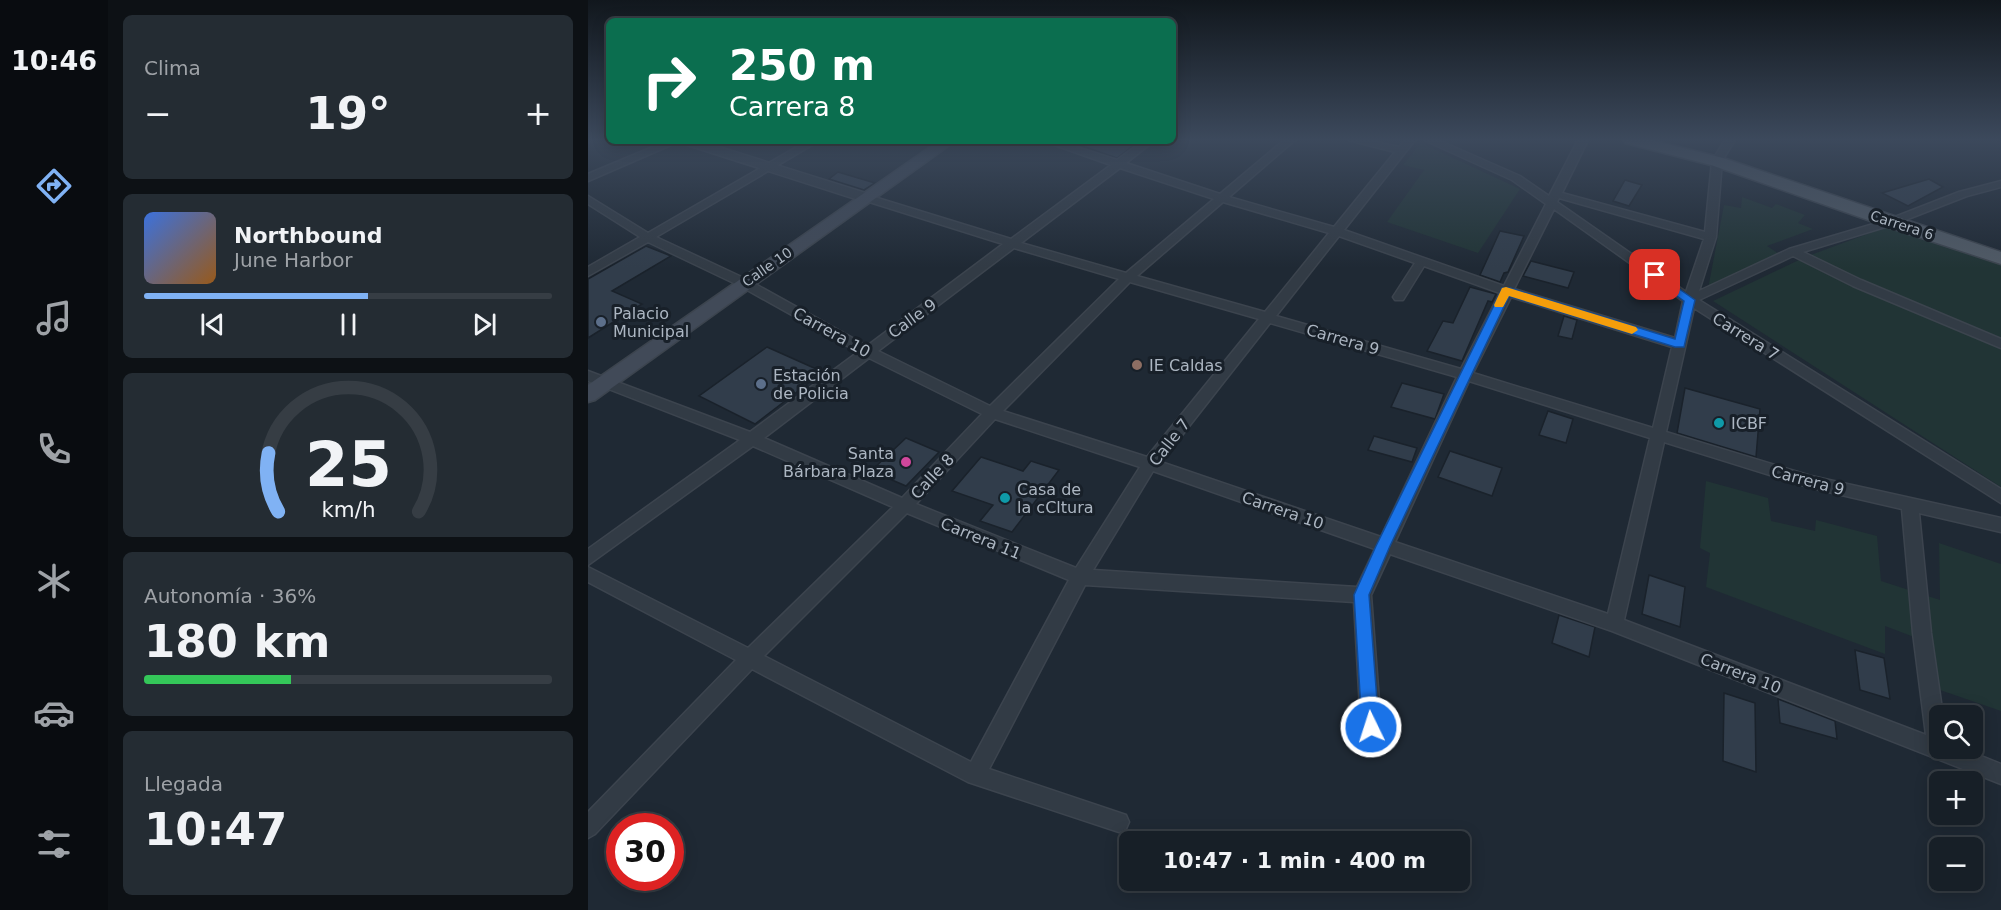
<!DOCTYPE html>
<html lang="es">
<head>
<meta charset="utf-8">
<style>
	:root { --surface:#171f27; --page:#242c33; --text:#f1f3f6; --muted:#9ea2a7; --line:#363d44; --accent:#80b2f4 }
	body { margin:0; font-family:"DejaVu Sans",sans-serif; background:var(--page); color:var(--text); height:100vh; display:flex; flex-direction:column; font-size:22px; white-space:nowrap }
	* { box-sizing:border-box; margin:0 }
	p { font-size:20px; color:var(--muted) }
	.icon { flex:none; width:33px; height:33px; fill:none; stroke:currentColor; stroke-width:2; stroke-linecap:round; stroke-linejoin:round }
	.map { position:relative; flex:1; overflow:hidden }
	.drawer { display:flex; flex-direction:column; gap:15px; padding:15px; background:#0d1115; width:480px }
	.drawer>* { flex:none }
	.guide { position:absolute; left:18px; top:18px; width:570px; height:126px; border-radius:9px; box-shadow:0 3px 15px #0003,0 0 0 2px var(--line); background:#0b6e4f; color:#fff; overflow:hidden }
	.controls { position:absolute; left:1341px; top:705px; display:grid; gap:12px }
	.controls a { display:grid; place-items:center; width:54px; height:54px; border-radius:9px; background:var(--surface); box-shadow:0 3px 15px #0003,0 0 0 2px var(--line); font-size:30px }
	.speed { position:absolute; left:18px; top:813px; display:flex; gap:12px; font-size:30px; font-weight:700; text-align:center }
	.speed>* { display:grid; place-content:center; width:78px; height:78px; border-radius:50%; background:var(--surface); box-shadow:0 3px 15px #0003,0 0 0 2px var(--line); line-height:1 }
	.speed .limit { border:9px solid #d22; background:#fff; color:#111 }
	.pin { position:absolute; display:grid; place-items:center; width:51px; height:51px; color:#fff; margin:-26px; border-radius:12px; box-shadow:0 3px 9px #0006 }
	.me { position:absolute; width:66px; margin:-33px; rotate:356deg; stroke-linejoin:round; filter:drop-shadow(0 0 4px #0008) }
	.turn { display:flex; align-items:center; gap:21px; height:126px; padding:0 24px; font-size:27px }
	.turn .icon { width:78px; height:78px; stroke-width:2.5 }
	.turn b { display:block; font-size:42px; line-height:51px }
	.big { font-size:45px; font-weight:700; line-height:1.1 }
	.drawer .widget { flex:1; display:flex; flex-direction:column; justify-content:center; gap:9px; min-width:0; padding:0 21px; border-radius:9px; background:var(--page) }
	.drawer .dial { align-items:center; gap:0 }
	.dial svg { height:156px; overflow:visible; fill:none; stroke:var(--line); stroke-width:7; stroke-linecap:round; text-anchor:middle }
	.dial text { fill:var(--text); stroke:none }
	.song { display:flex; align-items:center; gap:18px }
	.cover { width:72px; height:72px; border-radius:9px; background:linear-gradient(135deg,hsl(220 70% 55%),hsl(30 70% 35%)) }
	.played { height:6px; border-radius:3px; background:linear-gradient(90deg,var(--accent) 55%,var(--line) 55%) }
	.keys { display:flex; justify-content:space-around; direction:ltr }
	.heat { display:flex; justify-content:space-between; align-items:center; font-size:33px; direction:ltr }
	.charge { height:9px; border-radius:4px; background:linear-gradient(90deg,#34c759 36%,var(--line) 0) }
	.trip { position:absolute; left:531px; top:831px; width:351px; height:60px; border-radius:9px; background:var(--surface); box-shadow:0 3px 15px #0003,0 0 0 2px var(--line); font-weight:700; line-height:60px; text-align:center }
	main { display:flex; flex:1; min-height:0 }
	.tabs { display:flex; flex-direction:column; width:108px; justify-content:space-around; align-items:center; background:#090c10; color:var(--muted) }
	.tabs .icon { width:42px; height:42px }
	.tabs .active { color:var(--accent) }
	.tabs b { font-size:27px; color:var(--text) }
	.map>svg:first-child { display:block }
</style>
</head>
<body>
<main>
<nav class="tabs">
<b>10:46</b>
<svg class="icon active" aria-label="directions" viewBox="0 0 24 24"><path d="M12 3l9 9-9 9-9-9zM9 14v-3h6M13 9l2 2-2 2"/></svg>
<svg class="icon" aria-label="music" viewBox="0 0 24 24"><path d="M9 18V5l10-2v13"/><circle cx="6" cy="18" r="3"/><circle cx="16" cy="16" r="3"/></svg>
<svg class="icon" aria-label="phone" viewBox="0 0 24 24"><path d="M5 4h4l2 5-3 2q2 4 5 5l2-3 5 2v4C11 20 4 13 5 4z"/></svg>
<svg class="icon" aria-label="climate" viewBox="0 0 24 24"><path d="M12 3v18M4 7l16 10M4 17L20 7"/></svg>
<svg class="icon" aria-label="car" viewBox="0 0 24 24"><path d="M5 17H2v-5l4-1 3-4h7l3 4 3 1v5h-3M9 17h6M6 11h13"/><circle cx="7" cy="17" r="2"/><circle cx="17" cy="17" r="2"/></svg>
<svg class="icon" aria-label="filters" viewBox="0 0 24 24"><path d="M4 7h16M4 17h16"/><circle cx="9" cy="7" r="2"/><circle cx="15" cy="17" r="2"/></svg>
</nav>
<section class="drawer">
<div class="widget"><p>Clima</p>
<div class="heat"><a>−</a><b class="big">19°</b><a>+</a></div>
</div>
<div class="widget">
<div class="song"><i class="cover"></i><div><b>Northbound</b><p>June Harbor</p></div></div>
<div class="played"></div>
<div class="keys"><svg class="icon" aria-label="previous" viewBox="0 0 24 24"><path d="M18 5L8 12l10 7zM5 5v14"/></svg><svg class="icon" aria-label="pause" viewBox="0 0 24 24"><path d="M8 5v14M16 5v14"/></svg><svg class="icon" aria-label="next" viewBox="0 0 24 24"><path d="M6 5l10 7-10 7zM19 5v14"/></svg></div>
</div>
<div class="widget dial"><svg viewBox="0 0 100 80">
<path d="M14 69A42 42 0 1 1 86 69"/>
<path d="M14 69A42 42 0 0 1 9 39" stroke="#80b2f4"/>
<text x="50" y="56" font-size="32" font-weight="700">25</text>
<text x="50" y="72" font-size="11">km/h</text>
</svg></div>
<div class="widget"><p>Autonomía · 36%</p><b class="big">180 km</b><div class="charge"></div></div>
<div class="widget"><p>Llegada</p><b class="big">10:47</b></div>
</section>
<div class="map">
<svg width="1413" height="910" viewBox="0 0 1413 910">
	<rect width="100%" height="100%" fill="#1f2934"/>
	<g fill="#213435">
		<polygon points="833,143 932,189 890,253 799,222 836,170 815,165"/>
		<polygon points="1154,197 1184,208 1188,204 1217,215 1210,223 1225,229 1179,246 1196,257 1119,294 1136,205 1153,208"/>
		<polygon points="1301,226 1413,263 1413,341 1337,310 1220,256"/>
		<polygon points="1213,259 1413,347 1413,487 1125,301"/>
		<polygon points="1118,481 1180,498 1183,521 1227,531 1228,520 1289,536 1293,581 1352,600 1351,543 1413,564 1413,711 1352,690 1342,643 1297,626 1297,654 1118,587 1122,553 1112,548"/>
	</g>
	<g fill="#313d4b" stroke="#1a222b" stroke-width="1.5">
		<polygon points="480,141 551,141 529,158"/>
		<polygon points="250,172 287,183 276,190 241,179"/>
		<polygon points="1341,179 1355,187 1320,206 1294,193"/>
		<polygon points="1037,180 1054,185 1041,206 1025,201"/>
		<polygon points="912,231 936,236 920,272 916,273 912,282 892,275"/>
		<polygon points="58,246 83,256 24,291 54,304 0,338 0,279"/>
		<polygon points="943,261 986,272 980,288 935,276"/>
		<polygon points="882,287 908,294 904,302 900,301 874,361 839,351 855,321 865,323"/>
		<polygon points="976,316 989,320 984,339 970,336"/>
		<polygon points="179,347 235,372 167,424 111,396"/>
		<polygon points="814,383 856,394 847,419 803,407"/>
		<polygon points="1097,388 1172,409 1168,457 1089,433"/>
		<polygon points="960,411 985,419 978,443 951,435"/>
		<polygon points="786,436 829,448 824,462 780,450"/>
		<polygon points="318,438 351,452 318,486 283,471"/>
		<polygon points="862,451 914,468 904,496 850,477"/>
		<polygon points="393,457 435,471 443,461 471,470 424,532 392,521 405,505 364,491"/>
		<polygon points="1061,575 1097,587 1092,627 1054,614"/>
		<polygon points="971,615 1007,627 1001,657 964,643"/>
		<polygon points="1267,650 1296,658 1302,699 1272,690"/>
		<polygon points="1136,693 1167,703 1168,772 1135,761"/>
		<polygon points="1190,699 1247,721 1249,739 1192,723"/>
	</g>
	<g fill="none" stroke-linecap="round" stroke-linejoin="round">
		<defs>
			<g id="minor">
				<path d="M696,140h11l-66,57 105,30 61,-75 -47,-12h19l32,7 6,-7h10l-71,90 160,56 42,-82 -34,-24 -88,-40h14l82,36 29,20 29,-56h10l-26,53 143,39 7,-71 13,-21h10l-13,21 -6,76 -17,54 90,-42 98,-29 72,-28 42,-11v6l-34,9 -72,28 -92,28 58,28 140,59v9l-148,-62 -60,-30 -94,44 302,189v14l-307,-195 -28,124 145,44 190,42v14l-82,-19 12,120 12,83h-3v32h21l40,16v20l-389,-153 -222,-77 -19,41 10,132 -3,7 -7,3 -7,-3 -3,-7 -7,-125 -269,-17 -96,184 137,46 3,7 -3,7 -7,3 -151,-50 -216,-113 -157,165 -7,4v-26l148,-152 -148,-78v-15l160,81 145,-141 -140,-61 -165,119v-16l152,-109 -152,-59v-10l162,61 108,-80 -118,-66 -92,-44 -60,34v-9l52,-30 -52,-33v-8l60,37 159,-92h12l-163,96 92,43 119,66 136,-102 -140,-44v-4h8l140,43 100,-74 -68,-24h15l59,19 26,-19h11l-28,22 94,31zM532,168l94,31 -88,74 -105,-30zM971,198l145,41 -18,53 -129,-90zM635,202l106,31 -64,79 -128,-36zM966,209l129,92 -8,37 -161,-49zM751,236l76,27 -22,34 2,3h8l21,-34 76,27 -39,76 -185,-53zM426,248l105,31 -129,127 -112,-55zM542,282l129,37 -112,138 -144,-46zM923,297l161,50 -19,81 -180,-55zM682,323l187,54 -76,160 -220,-75zM281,358l113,56 -80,84 -138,-60zM881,381l181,57 -42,176 -213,-72zM407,419l145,48 -64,101 -160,-64zM1076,442l147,46 91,21 11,124 13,102 -302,-115zM565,471l222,78 -18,38 -264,-17zM319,513l162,67 -98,182 -207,-106z"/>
				<polygon points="79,141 92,141 0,181 0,174"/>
			</g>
			<polygon id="tertiary" points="94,141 112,141 284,195 285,198 279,202 274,201 96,144"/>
			<polygon id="secondary" points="351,141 367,141 7,400 0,402 0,385"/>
			<polygon id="primary" points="1035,140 1063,140 1135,158 1413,252 1413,264 1297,226 1123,165 1037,143"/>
		</defs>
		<use href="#minor" stroke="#3c444e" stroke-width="3"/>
		<use href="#tertiary" stroke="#3c444e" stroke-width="3"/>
		<use href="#secondary" stroke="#3c444e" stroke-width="3"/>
		<use href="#primary" stroke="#3c444e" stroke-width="3"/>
		<use href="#minor" fill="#323b45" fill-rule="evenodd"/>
		<use href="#tertiary" fill="#323b45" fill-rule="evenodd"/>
		<use href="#secondary" fill="#414a58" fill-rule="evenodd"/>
		<use href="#primary" fill="#505a65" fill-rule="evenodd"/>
	</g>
	<linearGradient id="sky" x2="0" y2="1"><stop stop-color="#11171d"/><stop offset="0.52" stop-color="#3c495c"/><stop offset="1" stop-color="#3c495c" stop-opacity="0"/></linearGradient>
	<rect width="1413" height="268" fill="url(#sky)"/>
	<polygon fill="#1a73e8" stroke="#114b97" stroke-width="1.5" points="1067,272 1107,300 1096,347 1087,347 921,296 802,546 781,595 791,727 789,733 783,736 776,733 774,727 766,595 788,546 913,291 914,288 922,288 1087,339 1096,301 1063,278 1063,273"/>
	<polygon fill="#f59e0b" points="918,287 1048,327 1050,330 1044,334 921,296 915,307 907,307 906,305 914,288"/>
	<g fill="#5c6f8a" stroke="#182029" stroke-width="2">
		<circle cx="13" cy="322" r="6"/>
		<circle cx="173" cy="384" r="6"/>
	</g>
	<circle fill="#8d6e63" stroke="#182029" stroke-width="2" cx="549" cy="365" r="6"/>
	<g fill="#0f9aa8" stroke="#182029" stroke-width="2">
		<circle cx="1131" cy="423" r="6"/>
		<circle cx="417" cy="498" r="6"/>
	</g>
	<circle fill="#d1479c" stroke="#182029" stroke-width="2" cx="318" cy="462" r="6"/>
	<g text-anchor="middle" stroke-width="6" stroke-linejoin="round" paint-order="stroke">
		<g font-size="14" fill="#acb6c2" stroke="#182029">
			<text transform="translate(1314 225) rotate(18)" y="5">Carrera 6</text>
			<text transform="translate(179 267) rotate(-35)" y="5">Calle 10</text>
		</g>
		<g font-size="16" fill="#acb6c2" stroke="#182029" text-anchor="start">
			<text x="25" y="319">Palacio<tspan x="25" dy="18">Municipal</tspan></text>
			<text x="561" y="371">IE Caldas</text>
			<text x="185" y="381">Estación<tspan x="185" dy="18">de Policia</tspan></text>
			<text x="1143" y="429">ICBF</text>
			<text x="306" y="459" text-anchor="end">Santa<tspan x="306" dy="18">Bárbara Plaza</tspan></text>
			<text x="429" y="495">Casa de<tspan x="429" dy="18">la cCltura</tspan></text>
		</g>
		<g font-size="16" fill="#acb6c2" stroke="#182029">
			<text transform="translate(324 318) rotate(-36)" y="6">Calle 9</text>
			<text transform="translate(244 332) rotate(29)" y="6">Carrera 10</text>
			<text transform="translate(1158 336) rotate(32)" y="6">Carrera 7</text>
			<text transform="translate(755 339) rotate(16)" y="6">Carrera 9</text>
			<text transform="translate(581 442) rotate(-52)" y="6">Calle 7</text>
			<text transform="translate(344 476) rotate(-47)" y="6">Calle 8</text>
			<text transform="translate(1220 480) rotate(15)" y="6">Carrera 9</text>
			<text transform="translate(695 510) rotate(19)" y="6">Carrera 10</text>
			<text transform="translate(393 538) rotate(22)" y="6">Carrera 11</text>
			<text transform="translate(1153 673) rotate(21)" y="6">Carrera 10</text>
		</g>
	</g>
</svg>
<div class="controls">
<a><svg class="icon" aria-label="search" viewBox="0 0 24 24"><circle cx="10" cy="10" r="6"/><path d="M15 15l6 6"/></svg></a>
<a>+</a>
<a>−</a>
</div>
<div class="speed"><div class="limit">30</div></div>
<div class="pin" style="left:1067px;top:275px;background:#d93025"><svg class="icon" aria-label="arrive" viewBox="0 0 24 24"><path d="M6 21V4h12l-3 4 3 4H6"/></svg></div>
<svg class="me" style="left:783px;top:727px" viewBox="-20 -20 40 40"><circle r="17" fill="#1a73e8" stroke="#fff" stroke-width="3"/><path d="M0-11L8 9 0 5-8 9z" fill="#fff"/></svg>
<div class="trip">10:47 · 1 min · 400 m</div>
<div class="guide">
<div class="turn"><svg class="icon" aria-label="right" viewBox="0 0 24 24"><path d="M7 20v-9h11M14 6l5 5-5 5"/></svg><div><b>250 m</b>Carrera 8</div></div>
</div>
</div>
</main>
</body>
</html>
